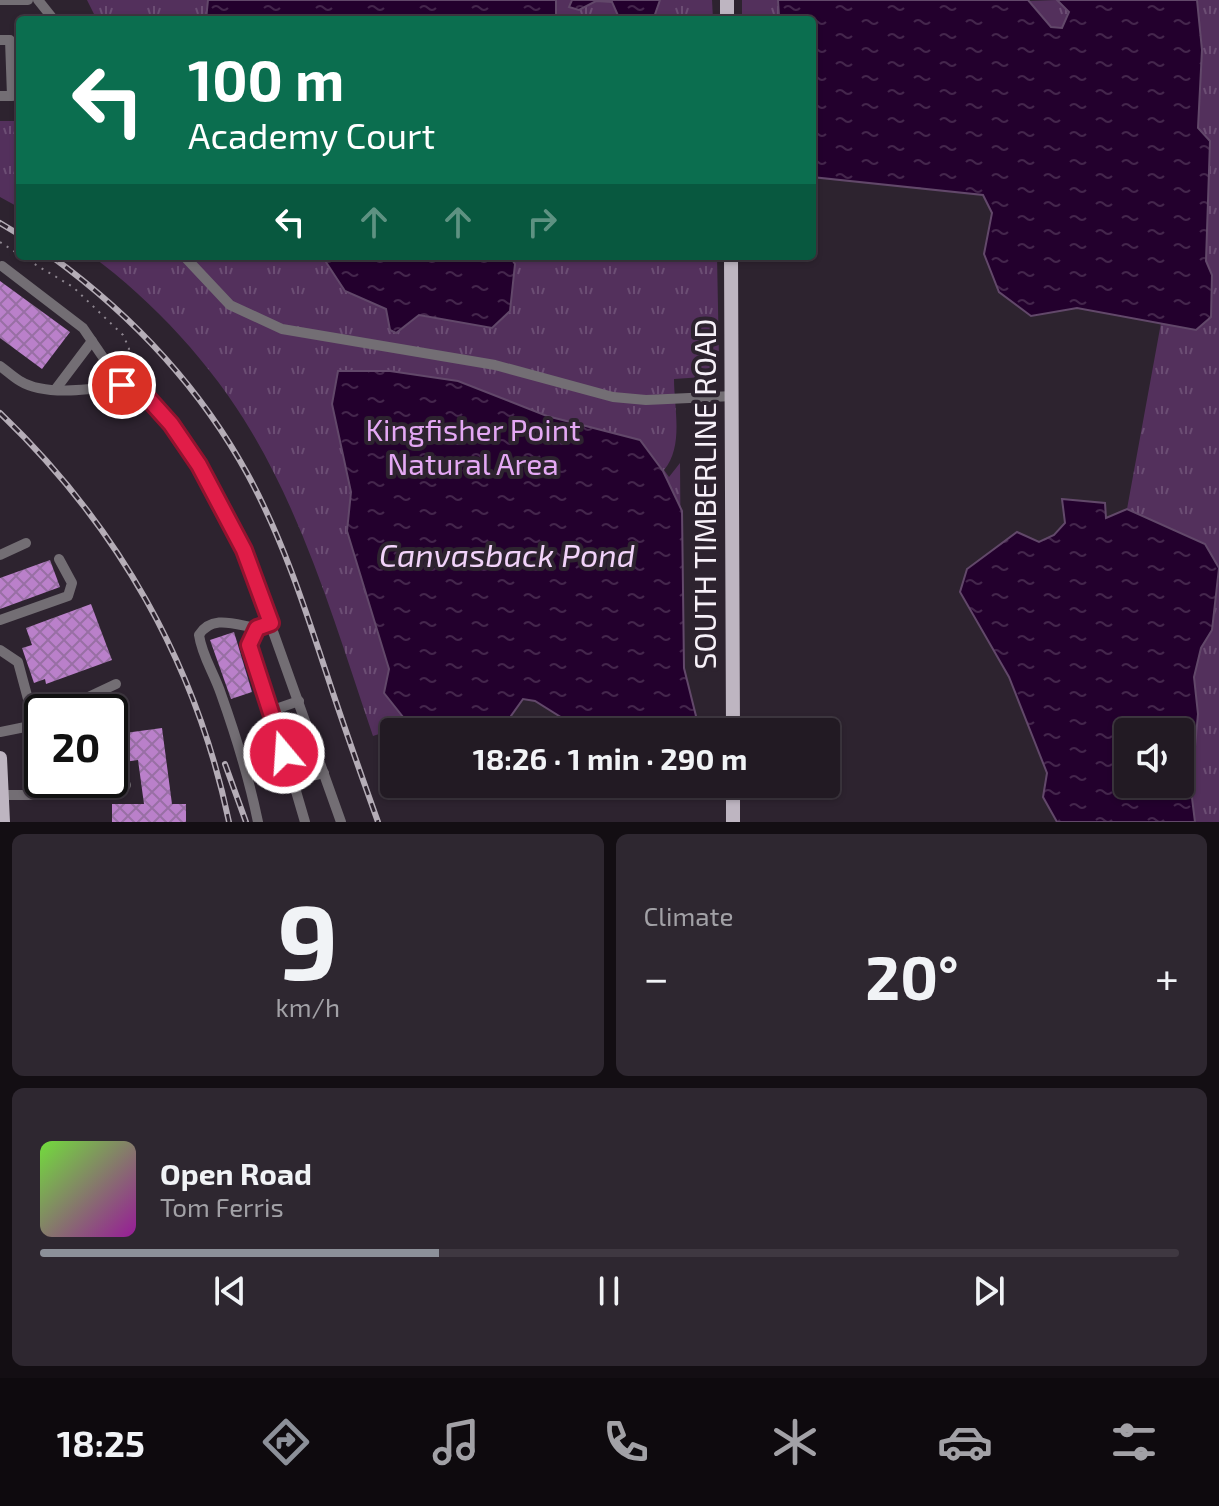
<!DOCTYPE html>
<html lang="en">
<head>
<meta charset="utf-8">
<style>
	:root { --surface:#221a23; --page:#2e2730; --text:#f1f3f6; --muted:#a2a1a6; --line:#3f3841; --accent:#8c9099 }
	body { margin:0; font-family:"Exo 2",sans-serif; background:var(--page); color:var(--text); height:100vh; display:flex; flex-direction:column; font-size:30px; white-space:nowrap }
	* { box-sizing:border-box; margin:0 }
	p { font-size:26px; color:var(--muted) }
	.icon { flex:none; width:44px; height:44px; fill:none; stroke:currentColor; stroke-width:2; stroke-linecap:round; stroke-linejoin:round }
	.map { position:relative; height:822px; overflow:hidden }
	.drawer { display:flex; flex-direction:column; gap:12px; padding:12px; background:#130e13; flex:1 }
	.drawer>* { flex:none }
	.hud { position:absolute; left:16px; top:16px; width:800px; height:244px; border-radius:8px; box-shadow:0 2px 6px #0004,0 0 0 2px var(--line); background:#0b6e4f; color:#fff; overflow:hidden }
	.controls { position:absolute; left:1114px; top:718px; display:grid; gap:16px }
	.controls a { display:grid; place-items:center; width:80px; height:80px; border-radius:8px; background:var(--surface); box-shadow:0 2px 6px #0004,0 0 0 2px var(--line); font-size:40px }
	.speed { position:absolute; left:24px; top:694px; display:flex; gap:16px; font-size:40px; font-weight:700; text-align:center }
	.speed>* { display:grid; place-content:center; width:104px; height:104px; border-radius:50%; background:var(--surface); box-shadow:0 2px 6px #0004,0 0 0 2px var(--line); line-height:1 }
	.speed .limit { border:4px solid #111; border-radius:12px; background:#fff; color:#111 }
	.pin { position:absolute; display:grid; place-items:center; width:68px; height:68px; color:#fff; margin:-34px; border:4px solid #fff; border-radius:50%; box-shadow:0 2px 8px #0007 }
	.me { position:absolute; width:88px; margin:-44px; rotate:342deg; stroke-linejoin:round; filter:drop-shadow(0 0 6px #0008) }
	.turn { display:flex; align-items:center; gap:28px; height:168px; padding:0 40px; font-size:36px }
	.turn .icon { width:104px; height:104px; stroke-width:2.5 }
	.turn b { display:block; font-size:56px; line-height:68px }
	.lanes { display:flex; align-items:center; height:76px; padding:0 40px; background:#0003; justify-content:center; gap:40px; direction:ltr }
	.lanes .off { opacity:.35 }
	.big { font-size:60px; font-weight:700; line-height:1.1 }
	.drawer .tile { flex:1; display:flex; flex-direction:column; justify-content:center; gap:12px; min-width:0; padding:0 28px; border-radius:12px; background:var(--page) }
	.drawer .dial { align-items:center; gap:0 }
	.dial b { font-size:104px; line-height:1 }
	.song { display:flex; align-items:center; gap:24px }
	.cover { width:96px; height:96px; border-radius:12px; background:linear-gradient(135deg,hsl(100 70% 55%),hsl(300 70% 35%)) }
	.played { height:8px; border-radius:4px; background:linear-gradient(90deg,var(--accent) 35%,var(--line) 35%) }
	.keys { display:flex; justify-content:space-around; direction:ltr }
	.heat { display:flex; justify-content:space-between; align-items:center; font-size:44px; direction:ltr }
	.drawer .tiles { flex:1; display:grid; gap:12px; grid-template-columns:1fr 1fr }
	.tile:last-child { grid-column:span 2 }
	.trip { position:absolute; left:380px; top:718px; width:460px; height:80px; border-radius:8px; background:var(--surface); box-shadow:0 2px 6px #0004,0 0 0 2px var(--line); font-weight:700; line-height:80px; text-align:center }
	.dock { display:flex; height:128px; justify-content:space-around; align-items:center; background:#0e0a0e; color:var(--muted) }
	.dock .icon { width:56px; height:56px }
	.dock .selected { color:var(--accent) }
	.dock b { font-size:36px; color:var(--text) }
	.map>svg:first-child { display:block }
</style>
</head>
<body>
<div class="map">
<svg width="1219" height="822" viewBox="0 0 1219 822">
	<defs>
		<pattern id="park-tufts" width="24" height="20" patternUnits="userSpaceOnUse" patternTransform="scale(2)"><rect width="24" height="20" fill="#53305c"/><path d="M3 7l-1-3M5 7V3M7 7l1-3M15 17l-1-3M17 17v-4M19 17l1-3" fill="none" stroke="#6c4e74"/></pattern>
		<pattern id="water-ripples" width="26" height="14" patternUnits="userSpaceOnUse" patternTransform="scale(2)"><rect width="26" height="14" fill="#23002d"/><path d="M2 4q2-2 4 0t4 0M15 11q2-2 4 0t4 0" fill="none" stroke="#44264c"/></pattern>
		<pattern id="building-cross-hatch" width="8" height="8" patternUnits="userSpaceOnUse" patternTransform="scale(2)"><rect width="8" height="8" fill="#ba80ca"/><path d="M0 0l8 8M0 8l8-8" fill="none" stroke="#986fa4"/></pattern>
	</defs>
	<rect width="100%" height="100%" fill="#2d232f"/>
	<g fill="url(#park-tufts)">
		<polygon points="87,0 712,0 713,20 97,20"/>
		<polygon points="742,0 778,0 779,16 784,20 742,20"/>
		<polygon points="1057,0 1069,12 1062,29 1051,27 1028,1"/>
		<polygon points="1197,0 1219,0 1219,568 1205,544 1127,509 1161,323 1196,330 1212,275 1206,261 1198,128 1202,50"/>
		<polygon points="0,121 18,121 20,208 0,197"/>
		<path d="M92,256h625l2,105 -2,15 -43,3c0,29 10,67 -10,91l5,7 11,-14 2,241 -155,-19 -154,51c-35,-103 -66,-211 -122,-305 -38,-65 -98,-130 -159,-175z"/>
		<polygon points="1219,576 1219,822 1195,822 1191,790 1198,714 1194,677 1201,648 1212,630"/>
	</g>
	<g fill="url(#water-ripples)" stroke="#62486a" stroke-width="2" fill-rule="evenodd">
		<polygon points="208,0 556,0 556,20 206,20"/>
		<polygon points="572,0 660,0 653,20 620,20 612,2 596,1 579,10 569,7"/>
		<polygon points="778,0 1028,0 1051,27 1062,28 1069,12 1057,0 1197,0 1202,50 1198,128 1210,141 1206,261 1212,275 1211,317 1196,330 1077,308 1031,316 999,292 984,254 992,213 983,195 812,177 812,20 784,20 779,16"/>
		<polygon points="322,256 509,256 515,264 510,311 492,328 419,315 396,333 390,330 386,309 345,291"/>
		<polygon points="338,371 390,371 458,381 547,416 640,440 663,471 682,511 684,668 696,716 684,730 655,727 647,732 615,732 607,728 572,724 535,701 523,699 511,716 508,732 415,732 384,693 389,669 347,531 351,492 332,404"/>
		<path d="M1062,499l43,4 1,15 21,-9 78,35 14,24 -7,62 -11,18 -7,29 4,37 -7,76 4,32h-138l-14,-25 4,-24 -38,-96 -49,-85 7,-23 50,-37 22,10 15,-7 11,-12zM1180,732v52h-52v-52z"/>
	</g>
	<g fill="url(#building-cross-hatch)">
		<polygon points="0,281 70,332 42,369 0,338"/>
		<polygon points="50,560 60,587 0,609 0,578"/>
		<polygon points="91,604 112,660 46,684 45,679 34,683 22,648 32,645 26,628"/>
		<polygon points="234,632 252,692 231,699 210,640"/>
		<polygon points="162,728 172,804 186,804 186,822 112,822 112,804 144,804 138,760 110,764 110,735"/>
	</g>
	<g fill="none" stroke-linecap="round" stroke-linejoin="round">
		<g stroke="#8e8690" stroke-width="2" stroke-dasharray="2 6" stroke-linecap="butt">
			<polyline points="0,242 20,255"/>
			<polyline points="21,256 73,287 123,335 129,348 126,370"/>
		</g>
		<g stroke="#736e74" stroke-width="10">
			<polyline points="0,0 28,0"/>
			<polyline points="38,0 54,20"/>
			<polyline points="0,40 10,40 12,96 0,96"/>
			<polyline points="184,256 230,305 282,329 495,365 613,397 646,400 733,396"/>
			<polyline points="2,266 83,328 122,385 145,395 171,424 199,465 244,550 341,822"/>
			<path d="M0,366c7,5 13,11 20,15 26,16 73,8 102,4"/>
			<polyline points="55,390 92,341"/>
			<polyline points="0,555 26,543"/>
			<polyline points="0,620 68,596 72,583 59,559"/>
			<path d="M257,628c-21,-3 -45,-14 -58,7 3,21 15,38 22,59 15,42 28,84 37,128"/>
			<polyline points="0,650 18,662 35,725"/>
			<polyline points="270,711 249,645 257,628 271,623"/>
			<polyline points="63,712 80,701 116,684"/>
			<polyline points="0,732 40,724"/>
			<polyline points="293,781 270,711 299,701"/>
			<polyline points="3,795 28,795 126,785"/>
			<polyline points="305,822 293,781 324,773"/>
		</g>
		<g stroke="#beb5c1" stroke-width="14">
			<polyline points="727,0 727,20"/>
			<polyline points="731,256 733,732"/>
			<polyline points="0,758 3,822"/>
			<polyline points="733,822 733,784"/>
		</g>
		<defs>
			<g id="rail">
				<polyline points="0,223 20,235"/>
				<path d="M51,256c81,59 149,131 197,219 38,70 61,146 86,221 14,42 29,84 44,126"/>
				<path d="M0,413c117,112 196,250 229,409"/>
				<polyline points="225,764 246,822"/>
			</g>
		</defs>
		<use href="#rail" stroke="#b5adb7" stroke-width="6"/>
		<use href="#rail" stroke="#2d232f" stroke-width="3" stroke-dasharray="9" stroke-linecap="butt"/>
	</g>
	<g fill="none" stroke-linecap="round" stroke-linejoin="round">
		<defs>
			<polyline id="route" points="122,385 145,395 171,424 199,465 244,550 271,623 257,628 249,645 284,753"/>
		</defs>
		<use href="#route" stroke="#92132f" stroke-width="20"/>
		<use href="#route" stroke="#e11d48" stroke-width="14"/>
	</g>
	<g text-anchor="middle" stroke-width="8" stroke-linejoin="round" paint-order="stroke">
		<g font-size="30" fill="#e4a8f4" stroke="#2d232f">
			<text x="473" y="441">Kingfisher Point<tspan x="473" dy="34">Natural Area</tspan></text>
		</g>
		<g font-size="30" fill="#f6f0f8" stroke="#2d232f">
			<text transform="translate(706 494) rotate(-90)" y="10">SOUTH TIMBERLINE ROAD</text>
		</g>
		<g font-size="32" font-style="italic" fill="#f2d3fa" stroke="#2d232f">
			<text x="507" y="567">Canvasback Pond</text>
		</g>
	</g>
</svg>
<div class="controls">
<a><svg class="icon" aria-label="sound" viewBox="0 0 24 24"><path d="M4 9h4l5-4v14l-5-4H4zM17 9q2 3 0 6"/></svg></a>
</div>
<div class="speed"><div class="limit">20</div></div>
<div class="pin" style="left:122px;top:385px;background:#d93025"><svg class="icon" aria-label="arrive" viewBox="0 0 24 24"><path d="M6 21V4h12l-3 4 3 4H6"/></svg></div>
<svg class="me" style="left:284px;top:753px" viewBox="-20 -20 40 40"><circle r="17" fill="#e11d48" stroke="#fff" stroke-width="3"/><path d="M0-11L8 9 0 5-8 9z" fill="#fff"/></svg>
<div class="trip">18:26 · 1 min · 290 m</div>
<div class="hud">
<div class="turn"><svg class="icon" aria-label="left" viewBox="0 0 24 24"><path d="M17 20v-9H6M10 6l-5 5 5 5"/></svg><div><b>100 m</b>Academy Court</div></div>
<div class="lanes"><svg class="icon" aria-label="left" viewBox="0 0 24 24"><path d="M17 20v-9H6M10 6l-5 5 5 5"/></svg><svg class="icon off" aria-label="ahead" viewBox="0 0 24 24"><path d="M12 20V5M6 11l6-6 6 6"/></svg><svg class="icon off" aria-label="ahead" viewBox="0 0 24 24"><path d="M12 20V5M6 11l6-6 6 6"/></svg><svg class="icon off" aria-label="right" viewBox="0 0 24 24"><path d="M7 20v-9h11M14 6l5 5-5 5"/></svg></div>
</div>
</div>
<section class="drawer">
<div class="tiles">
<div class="tile dial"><b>9</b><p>km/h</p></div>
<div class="tile"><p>Climate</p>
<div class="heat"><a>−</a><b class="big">20°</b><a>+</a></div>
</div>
<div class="tile">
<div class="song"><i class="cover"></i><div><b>Open Road</b><p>Tom Ferris</p></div></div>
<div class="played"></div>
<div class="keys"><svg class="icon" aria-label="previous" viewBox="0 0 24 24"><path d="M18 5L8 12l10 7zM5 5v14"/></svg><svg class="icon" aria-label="pause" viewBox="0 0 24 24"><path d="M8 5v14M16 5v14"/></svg><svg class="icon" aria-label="next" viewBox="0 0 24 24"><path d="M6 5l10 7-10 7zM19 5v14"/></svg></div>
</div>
</div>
</section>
<nav class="dock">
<b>18:25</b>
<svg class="icon selected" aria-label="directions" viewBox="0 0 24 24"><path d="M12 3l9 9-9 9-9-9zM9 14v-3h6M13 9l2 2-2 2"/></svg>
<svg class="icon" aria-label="music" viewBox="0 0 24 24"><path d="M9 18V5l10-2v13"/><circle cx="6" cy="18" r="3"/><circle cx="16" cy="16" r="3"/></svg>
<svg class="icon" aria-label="phone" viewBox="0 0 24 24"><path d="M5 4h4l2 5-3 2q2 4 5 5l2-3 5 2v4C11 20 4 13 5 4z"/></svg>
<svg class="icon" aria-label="climate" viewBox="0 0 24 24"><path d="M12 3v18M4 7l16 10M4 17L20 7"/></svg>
<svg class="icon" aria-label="car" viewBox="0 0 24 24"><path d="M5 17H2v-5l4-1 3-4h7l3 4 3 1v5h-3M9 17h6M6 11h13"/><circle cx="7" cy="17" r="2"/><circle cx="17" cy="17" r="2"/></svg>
<svg class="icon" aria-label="filters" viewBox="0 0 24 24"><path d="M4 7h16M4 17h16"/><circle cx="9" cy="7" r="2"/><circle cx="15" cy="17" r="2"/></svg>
</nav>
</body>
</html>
